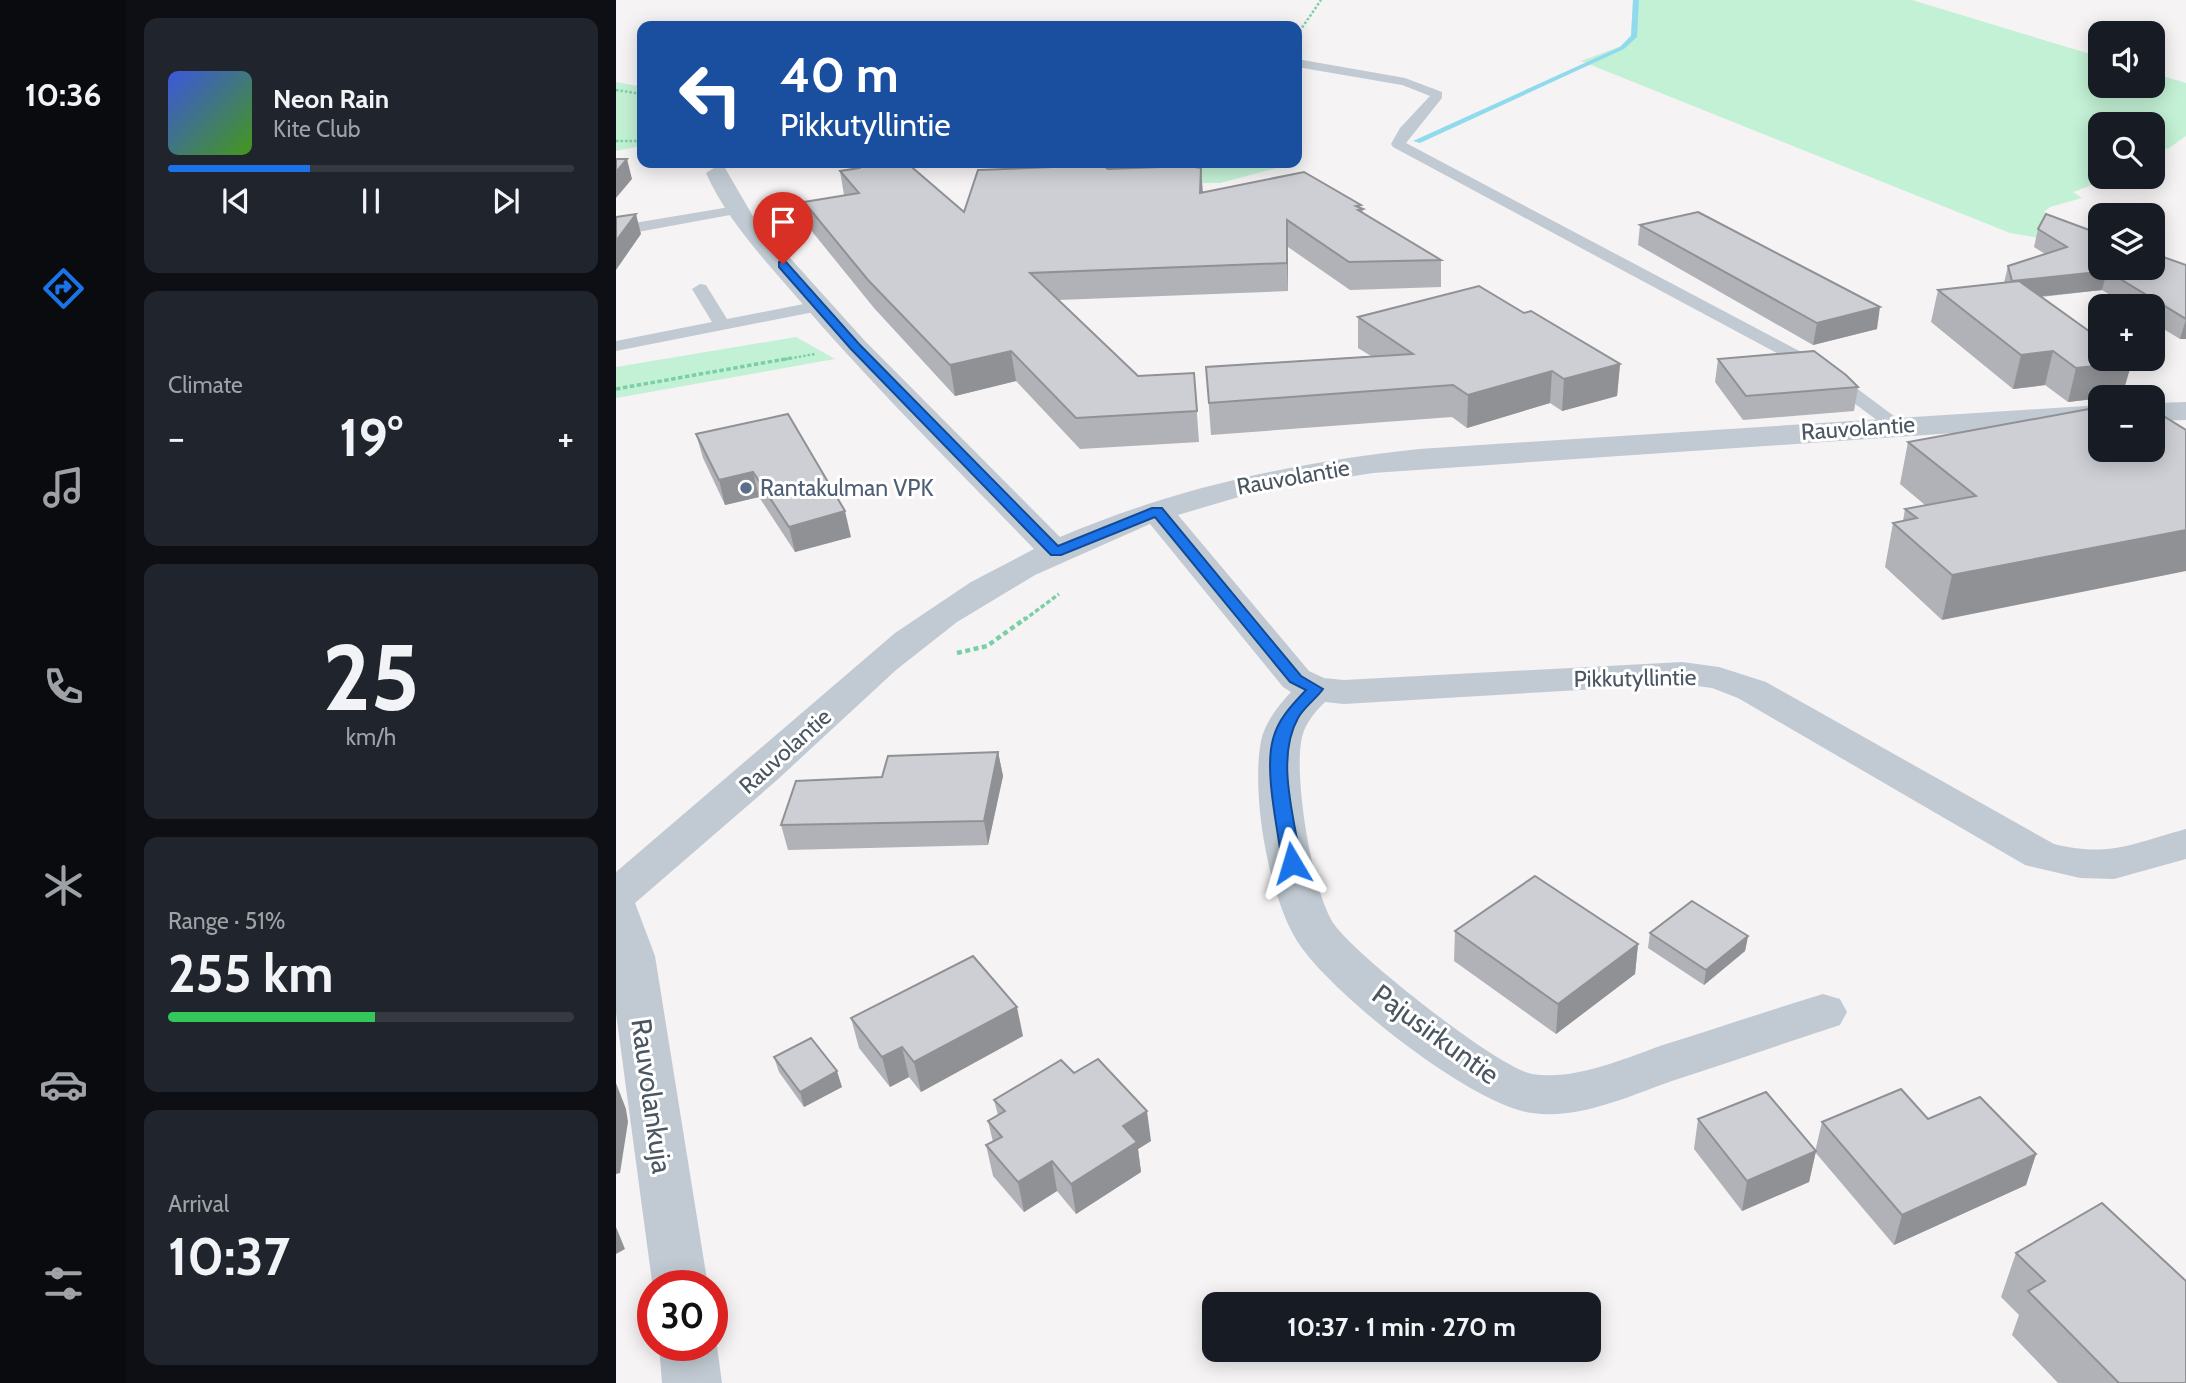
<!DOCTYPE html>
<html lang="en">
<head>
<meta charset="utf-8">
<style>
	:root { --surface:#171b24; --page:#20242c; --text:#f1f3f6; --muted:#9ea1a6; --line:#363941; --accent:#1a73e8 }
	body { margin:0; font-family:Cabin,sans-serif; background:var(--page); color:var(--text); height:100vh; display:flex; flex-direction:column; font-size:26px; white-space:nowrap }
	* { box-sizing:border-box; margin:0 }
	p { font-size:23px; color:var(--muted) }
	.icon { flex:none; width:38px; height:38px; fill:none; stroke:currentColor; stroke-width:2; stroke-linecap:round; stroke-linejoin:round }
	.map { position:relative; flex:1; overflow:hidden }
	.side { display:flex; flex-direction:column; gap:18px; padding:18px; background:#0d0f14; width:490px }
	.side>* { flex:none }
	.guide { position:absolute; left:21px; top:21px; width:665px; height:147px; border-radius:14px; box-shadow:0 4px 18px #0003; background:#1a4fa0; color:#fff; overflow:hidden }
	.controls { position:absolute; left:1472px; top:21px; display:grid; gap:14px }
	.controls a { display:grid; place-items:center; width:77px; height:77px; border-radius:14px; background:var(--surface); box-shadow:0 4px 18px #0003; font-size:35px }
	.speed { position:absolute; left:21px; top:1270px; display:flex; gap:14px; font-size:35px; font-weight:700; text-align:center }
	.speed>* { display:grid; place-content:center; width:91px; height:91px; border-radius:50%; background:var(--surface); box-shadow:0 4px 18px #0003; line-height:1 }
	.speed .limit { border:10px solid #d22; background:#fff; color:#111 }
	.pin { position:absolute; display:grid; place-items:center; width:60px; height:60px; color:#fff; margin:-72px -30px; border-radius:50% 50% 50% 0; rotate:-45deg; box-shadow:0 0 7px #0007 }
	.pin .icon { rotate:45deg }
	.me { position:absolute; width:77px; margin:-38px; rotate:353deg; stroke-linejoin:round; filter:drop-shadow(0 0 5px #0008) }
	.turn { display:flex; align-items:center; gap:24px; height:147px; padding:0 28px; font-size:32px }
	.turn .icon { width:91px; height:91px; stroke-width:2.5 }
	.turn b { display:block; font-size:49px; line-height:60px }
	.big { font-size:52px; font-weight:700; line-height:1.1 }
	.side .tile { flex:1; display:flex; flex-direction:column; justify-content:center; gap:10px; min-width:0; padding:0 24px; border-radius:14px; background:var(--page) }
	.side .dial { align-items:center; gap:0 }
	.dial b { font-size:91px; line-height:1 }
	.song { display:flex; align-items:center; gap:21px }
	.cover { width:84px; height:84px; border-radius:10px; background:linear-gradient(135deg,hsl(230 70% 55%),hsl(100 70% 35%)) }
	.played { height:7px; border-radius:4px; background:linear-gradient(90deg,var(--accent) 35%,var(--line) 35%) }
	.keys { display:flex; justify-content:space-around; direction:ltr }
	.heat { display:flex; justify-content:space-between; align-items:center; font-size:38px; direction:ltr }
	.charge { height:10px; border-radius:5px; background:linear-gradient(90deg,#34c759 51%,var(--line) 0) }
	.trip { position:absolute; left:586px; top:1292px; width:399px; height:70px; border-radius:14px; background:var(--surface); box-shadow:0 4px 18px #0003; font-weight:700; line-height:70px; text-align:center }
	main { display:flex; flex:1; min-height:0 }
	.dock { display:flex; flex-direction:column; width:126px; justify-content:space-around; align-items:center; background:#090b0e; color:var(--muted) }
	.dock .icon { width:49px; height:49px }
	.dock .selected { color:var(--accent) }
	.dock b { font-size:32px; color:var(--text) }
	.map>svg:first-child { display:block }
</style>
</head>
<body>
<main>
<nav class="dock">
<b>10:36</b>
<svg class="icon selected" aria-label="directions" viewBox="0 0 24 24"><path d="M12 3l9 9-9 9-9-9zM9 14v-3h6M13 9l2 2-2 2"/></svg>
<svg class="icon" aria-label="music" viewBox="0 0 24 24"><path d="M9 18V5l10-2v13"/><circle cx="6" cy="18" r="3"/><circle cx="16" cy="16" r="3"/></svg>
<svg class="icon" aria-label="phone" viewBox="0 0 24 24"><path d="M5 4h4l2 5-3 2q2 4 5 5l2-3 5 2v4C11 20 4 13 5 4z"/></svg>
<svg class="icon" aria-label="climate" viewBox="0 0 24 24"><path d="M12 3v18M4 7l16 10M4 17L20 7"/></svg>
<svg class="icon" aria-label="car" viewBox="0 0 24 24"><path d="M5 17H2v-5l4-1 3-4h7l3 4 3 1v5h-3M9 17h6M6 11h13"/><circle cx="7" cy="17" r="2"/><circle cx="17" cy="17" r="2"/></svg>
<svg class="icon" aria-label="filters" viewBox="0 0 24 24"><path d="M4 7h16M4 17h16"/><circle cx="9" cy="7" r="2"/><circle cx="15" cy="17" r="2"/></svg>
</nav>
<section class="side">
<div class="tile">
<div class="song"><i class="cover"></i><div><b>Neon Rain</b><p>Kite Club</p></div></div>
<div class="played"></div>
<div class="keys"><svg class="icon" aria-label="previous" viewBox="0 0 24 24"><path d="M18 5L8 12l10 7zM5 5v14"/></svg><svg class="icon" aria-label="pause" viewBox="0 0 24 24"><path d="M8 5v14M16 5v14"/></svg><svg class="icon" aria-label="next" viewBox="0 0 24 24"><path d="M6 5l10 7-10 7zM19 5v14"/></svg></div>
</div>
<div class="tile"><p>Climate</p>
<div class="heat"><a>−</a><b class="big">19°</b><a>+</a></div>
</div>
<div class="tile dial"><b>25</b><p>km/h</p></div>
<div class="tile"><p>Range · 51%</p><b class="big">255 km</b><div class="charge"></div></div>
<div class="tile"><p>Arrival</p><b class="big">10:37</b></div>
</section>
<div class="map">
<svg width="1570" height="1383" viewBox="0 0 1570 1383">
	<rect width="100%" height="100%" fill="#f5f3f3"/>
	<g fill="#c3f1d5">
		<polygon points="1017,0 1296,0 1484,57 1484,86 1536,86 1537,73 1570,83 1570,136 1553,148 1537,152 1536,124 1484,124 1484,177 1498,177 1457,192 1466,198 1434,207 1428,212 1466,230 1429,239 1394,233 965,61 1005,46 1015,35"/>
		<polygon points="0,82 26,87 26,146 0,151"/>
		<polygon points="664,163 665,167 604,183 446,182 364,164"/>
		<polygon points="180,337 219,359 0,398 0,367"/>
	</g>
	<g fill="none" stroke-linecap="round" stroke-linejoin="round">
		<polygon fill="#90daee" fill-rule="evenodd" points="1017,0 1023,0 1021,37 1008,49 804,143 797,141 1004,47 1015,36"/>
		<g stroke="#7ad0a6" stroke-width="2.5" stroke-dasharray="2.5 2" stroke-linecap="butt">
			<polyline points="681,35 705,0"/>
			<polyline points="0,90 26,94"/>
			<polyline points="0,141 26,141"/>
			<polyline points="165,360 199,354"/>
		</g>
		<g stroke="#7ad0a6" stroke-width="3.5" stroke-dasharray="4.5 2.5" stroke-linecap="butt">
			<polyline points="0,389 175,358"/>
			<polyline points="408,620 443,594"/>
		</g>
		<polyline stroke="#7ad0a6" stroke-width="4.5" stroke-dasharray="5 3.5" stroke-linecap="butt" points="341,653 371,646 410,618"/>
		<g fill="#c1cad2" fill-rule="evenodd">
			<polygon points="681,59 789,78 826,92 826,98 790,143 1208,364 1290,425 1280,431 1273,429 1196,372 777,147 775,144 784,128 814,96 786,85 681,67"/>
			<polygon points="120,206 127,210 125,213 0,236 0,226"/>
			<polygon points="84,284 90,285 111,319 203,301 211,306 203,311 0,351 0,341 96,322 76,289"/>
		</g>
		<g fill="#c1cad2" fill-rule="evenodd">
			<path d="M101,166l8,2 29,50 111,123 195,196c118,-50 232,-74 359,-88l681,-44v18l-727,50 -114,18 -81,24 131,156 15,7 20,2 338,-18 37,5 47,15 288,162c57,14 79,-1 132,-15v30l-72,20 -34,-1 -55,-13 -287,-167 -26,-10 -30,-4 -338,20 -19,-2c-10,10 -19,20 -23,35 -9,38 10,154 32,187 20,30 164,144 198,150 44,7 93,-16 134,-30 52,-16 104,-34 157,-50l17,5 7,13 -7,13c-55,18 -110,37 -165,55 -44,15 -95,40 -143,33 -61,-8 -202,-120 -235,-172 -29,-47 -46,-147 -36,-200 4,-19 18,-36 30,-49l-8,-5 -133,-163 -115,51 -78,47 -61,48 -120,111 -141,122 20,53 53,330 -55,3 -37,-276v-141l279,-239 76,-51 63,-33c-79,-82 -160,-162 -234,-248 -35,-41 -72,-79 -94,-128z"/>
			<polygon points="1570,402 1570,420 1536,421 1536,403"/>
			<polygon points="96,1335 101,1346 106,1383 46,1383 43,1346 96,1346"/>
		</g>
	</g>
	<g fill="#b0b2b7">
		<polygon points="238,163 348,212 492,169 587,193 745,208 747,209 747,213 825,260 825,287 734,290 672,247 672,291 443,300 522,376 578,373 583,442 464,449 400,381 339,396 258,308 194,229 188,202 228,195 224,171 239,168"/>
		<polygon points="1024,225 1261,329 1197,345 1022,245"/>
		<polygon points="1422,229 1570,265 1570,339 1564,339 1536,322 1536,306 1512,306 1486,290 1425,297 1506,396 1452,402 1429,385 1397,389 1315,322 1322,290 1388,283 1392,266 1429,254 1418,247"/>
		<polygon points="908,313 1004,364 1001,396 946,411 934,403 851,428 836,417 595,435 590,367 755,356 742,348 742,317"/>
		<polygon points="1102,359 1242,387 1238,411 1127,420 1099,382"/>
		<polygon points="1484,407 1326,620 1269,567 1277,523 1287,521 1289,509 1309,505 1284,484 1292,442"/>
		<polygon points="80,434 235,537 179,552 143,497 109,505 87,458"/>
		<polygon points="382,752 387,776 372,845 172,850 165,825 266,777"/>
		<polygon points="839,931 1022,944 1019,974 940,1034 838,961"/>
		<polygon points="1034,933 1132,936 1129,951 1088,985 1032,948"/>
		<polygon points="235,1018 407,1036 305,1092 293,1077 274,1087 243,1048"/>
		<polygon points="158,1057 226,1087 188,1107 163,1072"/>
		<polygon points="458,1073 535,1141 522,1149 525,1172 460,1214 441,1191 408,1212 377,1176 370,1145 377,1142 372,1121 382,1115 378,1100"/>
		<polygon points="1082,1119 1200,1151 1193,1182 1126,1211 1078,1149"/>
		<polygon points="1312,1119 1420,1154 1410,1185 1278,1245 1199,1152 1206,1122"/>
		<polygon points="1400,1253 1570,1383 1442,1383 1396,1335 1403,1315 1385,1297"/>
	</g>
	<g fill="#909195">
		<polygon points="11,159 16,179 0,198 0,172"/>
		<polygon points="585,168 587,194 584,193"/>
		<polygon points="20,214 25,234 0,270 0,241"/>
		<polygon points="671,220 672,247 672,291 671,263"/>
		<polygon points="1491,271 1486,290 1391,300 1396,281"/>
		<polygon points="1264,307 1261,329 1197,345 1201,323"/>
		<polygon points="1570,319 1570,339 1564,339"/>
		<polygon points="395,351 400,381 339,396 334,365"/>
		<polygon points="1437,351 1429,385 1397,389 1405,355"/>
		<polygon points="1516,362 1506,396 1484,397 1484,398 1452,402 1460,368"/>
		<polygon points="1004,364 1001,396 946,411 948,379"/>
		<polygon points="936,371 934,403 851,428 852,395"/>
		<polygon points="137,472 143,497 109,505 103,480"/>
		<polygon points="229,511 235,537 179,552 173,527"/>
		<polygon points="1570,530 1570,571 1326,620 1336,575"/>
		<polygon points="382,752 387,776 372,845 368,821"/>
		<polygon points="1132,936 1129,951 1088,985 1090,970"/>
		<polygon points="1022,944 1019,974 940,1034 942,1004"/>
		<polygon points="401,1007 407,1036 305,1092 298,1062"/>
		<polygon points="286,1047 293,1077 274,1087 266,1057"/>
		<polygon points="221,1071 226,1087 188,1107 184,1092"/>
		<polygon points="0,1083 10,1109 12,1122 4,1173 0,1174"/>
		<polygon points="531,1111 535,1141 522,1149 525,1172 460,1214 455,1184 507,1126"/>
		<polygon points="1200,1151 1193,1182 1126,1211 1131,1181"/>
		<polygon points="1420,1154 1410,1185 1278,1245 1286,1215"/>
		<polygon points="436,1161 441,1191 408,1212 402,1182"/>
		<polygon points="0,1227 9,1249 0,1254"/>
	</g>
	<g fill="#cdcfd5" stroke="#909195" stroke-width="2">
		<polygon points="0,159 11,159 0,172"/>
		<polygon points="238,163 291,163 348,212 362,170 486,165 492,169 572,166 585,168 584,193 688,172 745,205 740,206 747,209 742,210 825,260 733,262 671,220 671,263 414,273 522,376 578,373 581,411 460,418 395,351 334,365 252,280 188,202 243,193 224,171 243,168"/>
		<polygon points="1082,212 1264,307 1201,323 1024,225"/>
		<polygon points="20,214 0,241 0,217"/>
		<polygon points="1430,214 1484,234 1484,268 1536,268 1536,253 1570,265 1570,319 1491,271 1396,281 1392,266 1451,247 1422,229"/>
		<polygon points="1403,281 1484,339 1484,359 1511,359 1516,362 1460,368 1437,351 1405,355 1322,290"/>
		<polygon points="863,286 908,313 915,311 1004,364 948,379 936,371 852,395 837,385 593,403 590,367 797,354 742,317"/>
		<polygon points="1198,351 1230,375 1242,387 1130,396 1102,359"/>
		<polygon points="1484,407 1484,450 1536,450 1536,409 1570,430 1570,530 1336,575 1277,523 1301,518 1289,509 1360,496 1292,442"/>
		<polygon points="172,414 229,511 173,527 137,472 103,480 80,434"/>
		<polygon points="382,752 368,821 165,825 180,781 266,777 272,756"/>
		<polygon points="919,876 1022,944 942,1004 839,931"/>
		<polygon points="1076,901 1132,936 1090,970 1034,933"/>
		<polygon points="357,956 401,1007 298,1062 286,1047 266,1057 235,1018"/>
		<polygon points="195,1038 221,1071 184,1092 158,1057"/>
		<polygon points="482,1059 531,1111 507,1126 521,1142 455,1184 436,1161 402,1182 370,1145 386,1137 372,1121 389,1111 378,1100 445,1060 458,1073"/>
		<polygon points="1285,1089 1312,1119 1364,1097 1420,1154 1286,1215 1206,1122"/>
		<polygon points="1150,1092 1200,1151 1131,1181 1082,1119"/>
		<polygon points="1486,1203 1570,1281 1570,1383 1503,1383 1412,1291 1429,1281 1400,1253"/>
	</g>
	<path fill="#1a73e8" stroke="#114b97" stroke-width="2" d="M163,262h7l73,82 199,202 94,-38h10l139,168 22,13c-7,10 -19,18 -25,29 -23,41 -3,101 3,145l-3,4h-13l-3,-4c-4,-35 -18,-91 -9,-124 5,-20 19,-34 33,-49l-16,-8 -135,-165 -94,38h-10l-200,-206 -72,-82z"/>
	<circle fill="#5c6f8a" stroke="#fff" stroke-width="2.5" cx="130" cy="488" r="7"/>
	<g text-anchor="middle" stroke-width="6" stroke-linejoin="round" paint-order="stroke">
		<g font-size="23" fill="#4a5661" stroke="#fff">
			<text transform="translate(1242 428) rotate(-4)" y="8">Rauvolantie</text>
			<text transform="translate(677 477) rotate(-10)" y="8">Rauvolantie</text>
			<text transform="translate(1019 678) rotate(-1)" y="8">Pikkutyllintie</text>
			<text transform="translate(169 751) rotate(-42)" y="8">Rauvolantie</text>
		</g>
		<g font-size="23" fill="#4e5e75" stroke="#fff" text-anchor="start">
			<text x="144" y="496">Rantakulman VPK</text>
		</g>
		<g font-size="28" fill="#4a5661" stroke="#fff">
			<text transform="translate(820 1034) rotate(36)" y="10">Pajusirkuntie</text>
			<text transform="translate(36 1096) rotate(82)" y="10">Rauvolankuja</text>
		</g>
	</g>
</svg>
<div class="controls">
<a><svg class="icon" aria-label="sound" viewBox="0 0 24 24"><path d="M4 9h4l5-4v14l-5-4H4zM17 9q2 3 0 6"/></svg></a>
<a><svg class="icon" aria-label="search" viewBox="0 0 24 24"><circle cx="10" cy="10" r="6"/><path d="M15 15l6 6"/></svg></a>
<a><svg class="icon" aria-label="layers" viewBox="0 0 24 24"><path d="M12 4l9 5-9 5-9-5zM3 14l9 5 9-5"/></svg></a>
<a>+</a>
<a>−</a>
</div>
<div class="speed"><div class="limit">30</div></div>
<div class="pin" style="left:167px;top:264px;background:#d93025"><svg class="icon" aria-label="arrive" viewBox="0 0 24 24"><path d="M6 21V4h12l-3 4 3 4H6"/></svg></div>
<svg class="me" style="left:676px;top:863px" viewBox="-20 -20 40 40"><path d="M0-17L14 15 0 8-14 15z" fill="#1a73e8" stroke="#fff" stroke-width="4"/></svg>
<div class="trip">10:37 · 1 min · 270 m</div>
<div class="guide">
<div class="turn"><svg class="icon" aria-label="left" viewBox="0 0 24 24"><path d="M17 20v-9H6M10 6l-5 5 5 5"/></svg><div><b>40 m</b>Pikkutyllintie</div></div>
</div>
</div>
</main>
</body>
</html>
